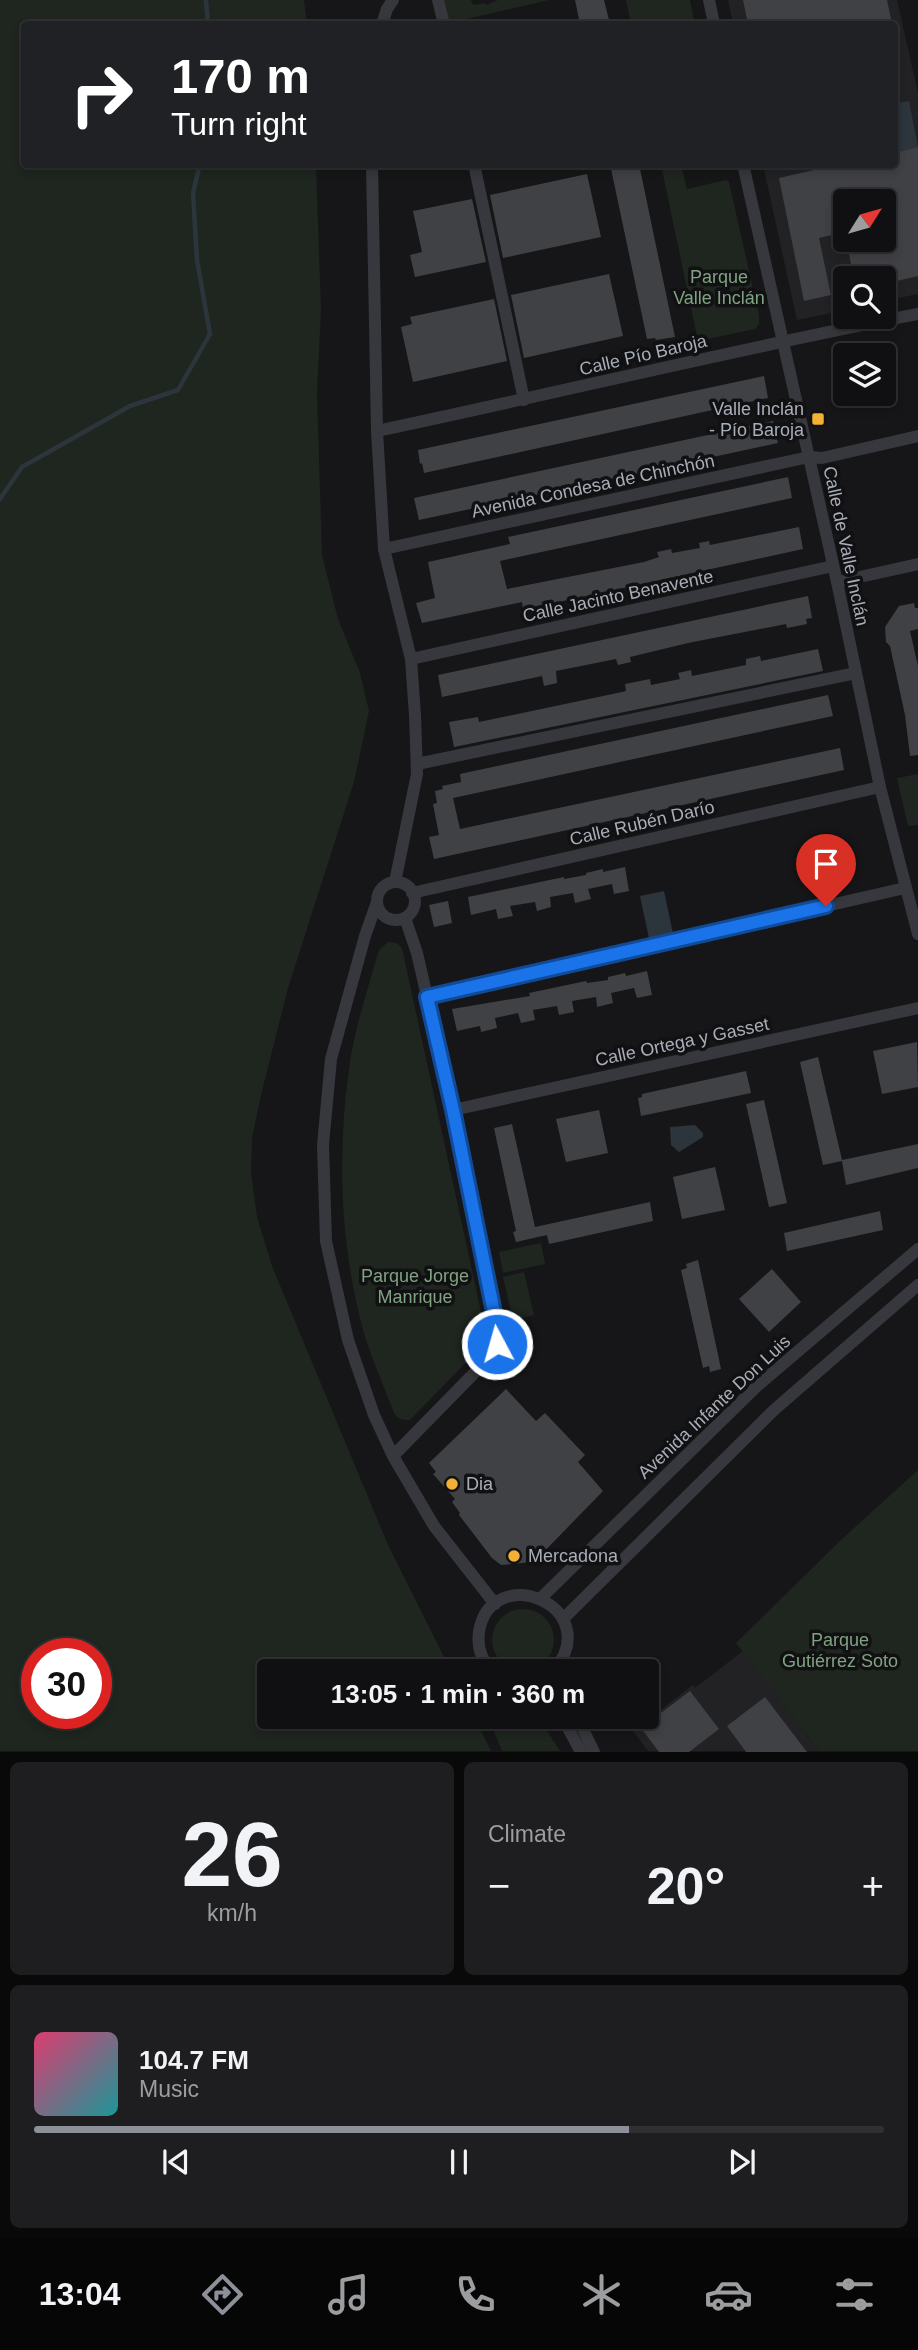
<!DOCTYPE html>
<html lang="en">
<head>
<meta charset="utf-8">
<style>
	:root { --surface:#101012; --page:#1e1e20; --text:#f1f3f6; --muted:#9c9d9f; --line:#303032; --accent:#8c9099 }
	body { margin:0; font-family:Arial,sans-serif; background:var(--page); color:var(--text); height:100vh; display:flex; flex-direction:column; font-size:26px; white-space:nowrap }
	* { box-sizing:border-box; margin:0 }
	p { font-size:23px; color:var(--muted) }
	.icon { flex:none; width:38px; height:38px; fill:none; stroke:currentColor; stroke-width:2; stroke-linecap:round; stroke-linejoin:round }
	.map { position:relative; height:1752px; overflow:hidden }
	.sheet { display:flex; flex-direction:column; gap:10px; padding:10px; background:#09090a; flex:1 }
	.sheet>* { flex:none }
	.top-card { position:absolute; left:21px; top:21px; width:877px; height:147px; border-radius:7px; box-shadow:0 4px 10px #0003,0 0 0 2px var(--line); background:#202124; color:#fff; overflow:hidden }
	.needle { width:46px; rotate:53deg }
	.fabs { position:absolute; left:833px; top:189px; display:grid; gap:14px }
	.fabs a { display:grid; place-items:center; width:63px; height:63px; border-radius:7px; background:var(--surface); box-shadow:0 4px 10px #0003,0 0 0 2px var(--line); font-size:35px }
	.speed { position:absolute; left:21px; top:1638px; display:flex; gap:14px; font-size:35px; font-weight:700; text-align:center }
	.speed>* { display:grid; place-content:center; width:91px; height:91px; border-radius:50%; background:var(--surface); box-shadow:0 4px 10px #0003,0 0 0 2px var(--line); line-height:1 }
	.speed .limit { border:10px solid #d22; background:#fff; color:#111 }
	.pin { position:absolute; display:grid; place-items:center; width:60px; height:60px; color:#fff; margin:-72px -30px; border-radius:50% 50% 50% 0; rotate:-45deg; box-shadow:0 0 7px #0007 }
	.pin .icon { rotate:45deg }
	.me { position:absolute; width:77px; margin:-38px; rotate:354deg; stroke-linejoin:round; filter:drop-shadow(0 0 5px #0008) }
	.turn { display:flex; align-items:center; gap:24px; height:147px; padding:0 35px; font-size:32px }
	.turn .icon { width:91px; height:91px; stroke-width:2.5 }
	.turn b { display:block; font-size:49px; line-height:60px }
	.big { font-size:52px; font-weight:800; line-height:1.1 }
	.sheet .card { flex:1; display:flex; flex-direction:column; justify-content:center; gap:10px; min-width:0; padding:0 24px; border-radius:10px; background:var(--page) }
	.sheet .dial { align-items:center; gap:0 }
	.dial b { font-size:91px; line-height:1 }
	.song { display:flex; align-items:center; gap:21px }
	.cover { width:84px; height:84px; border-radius:10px; background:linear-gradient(135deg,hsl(340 70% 55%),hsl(180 70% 35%)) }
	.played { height:7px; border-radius:4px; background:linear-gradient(90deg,var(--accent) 70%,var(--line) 70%) }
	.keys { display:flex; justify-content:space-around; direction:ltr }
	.heat { display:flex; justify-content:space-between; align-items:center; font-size:38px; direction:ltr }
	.sheet .tiles { flex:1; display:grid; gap:10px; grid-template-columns:1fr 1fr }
	.card:last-child { grid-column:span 2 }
	.trip { position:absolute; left:257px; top:1659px; width:402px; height:70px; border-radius:7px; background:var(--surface); box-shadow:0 4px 10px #0003,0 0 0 2px var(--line); font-weight:800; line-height:70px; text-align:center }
	.tabs { display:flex; height:112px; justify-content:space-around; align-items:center; background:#060607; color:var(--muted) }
	.tabs .icon { width:49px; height:49px }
	.tabs .active { color:var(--accent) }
	.tabs b { font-size:32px; color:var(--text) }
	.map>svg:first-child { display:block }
</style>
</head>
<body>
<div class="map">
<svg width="918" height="1752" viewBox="0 0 918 1752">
	<rect width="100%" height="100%" fill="#161618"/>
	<g fill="#222225" fill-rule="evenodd">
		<path d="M728,0h169l21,93v201l-34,7v-23h-39v32l-48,10 -34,-155 131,-1v-140h-161zM845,201h39v39h-39z"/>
		<polygon points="743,1651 819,1751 648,1751 633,1731 693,1685 695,1688"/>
	</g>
	<g fill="#1e261f" fill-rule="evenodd">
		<path d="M0,0h304l3,24h-283v140l292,1 5,145 -4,83 5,162 16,64 22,54 9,38 -15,71 -66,206 -27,107 -9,43 -1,34 6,45 15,49 116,279 63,126h-181v46h204l17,34h-491zM37,1654h59v59h-59z"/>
		<polygon points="444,0 471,0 473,5 485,3 486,5 498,0 549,0 450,23"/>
		<polygon points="626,0 690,0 695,24 631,24"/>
		<polygon points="661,165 681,165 687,189 726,180 729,182 759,315 759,324 755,329 698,341"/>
		<polygon points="918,774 918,825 908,826 897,778"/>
		<path d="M388,942l9,1 5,5 84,387 -5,12 -71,73c-8,0 -12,-1 -16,-7 -10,-27 -22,-53 -30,-80 -24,-85 -27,-178 -15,-264 5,-40 19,-80 30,-119z"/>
		<polygon points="541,1243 545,1264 503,1273 499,1252"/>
		<polygon points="524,1272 534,1315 513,1320 503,1277"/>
		<polygon points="918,1470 918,1751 819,1751 736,1643 844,1537"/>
		<circle cx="523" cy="1640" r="31"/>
		<polygon points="488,1717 538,1717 560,1751 502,1751"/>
	</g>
	<g fill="#2c353c">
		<polygon points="909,101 918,147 894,153 894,104"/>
		<polygon points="664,891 674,938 650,943 640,896"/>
		<polygon points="695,1125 703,1133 703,1137 679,1152 671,1145 670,1127"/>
	</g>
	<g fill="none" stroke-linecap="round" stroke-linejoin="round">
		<g stroke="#2c353c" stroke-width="4.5">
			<polyline points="206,0 208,24"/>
			<polyline points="0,499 22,467 130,406 178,390 210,334 197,260 193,193 200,164"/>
		</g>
	</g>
	<g fill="#404145">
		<polygon points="575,0 604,0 610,24 580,24"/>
		<polygon points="743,0 887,0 892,24 748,24"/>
		<polygon points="918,147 918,276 884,284 884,278 854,278 846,240 884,240 884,228 898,225 893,201 845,201 845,232 819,238 831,295 804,301 779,178 840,164 894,164 894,153"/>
		<polygon points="610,164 639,164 675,337 656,340 655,338 647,339"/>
		<polygon points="587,174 601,237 503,258 490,195"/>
		<polygon points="472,199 486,262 415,277 410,255 422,252 413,211"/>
		<polygon points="609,274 623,336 524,358 511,295"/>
		<polygon points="494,299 507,361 413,382 401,327 412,324 410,317"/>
		<polygon points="764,376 768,398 424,473 422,463 420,464 418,450"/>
		<polygon points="773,421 778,443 419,520 414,498"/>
		<polygon points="788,477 792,498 500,561 507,589 644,562 659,557 657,552 671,549 672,553 700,548 699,543 709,541 710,545 799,527 803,549 554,603 523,609 522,602 422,623 416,603 435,598 428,562 510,544 508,537"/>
		<polygon points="808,596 812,618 806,619 807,624 787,628 786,624 688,643 630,657 631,662 618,665 616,659 556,671 557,683 544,686 542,676 442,697 438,675"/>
		<polygon points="914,603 915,608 918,608 918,629 910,631 918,666 918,755 910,756 905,715 890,646 886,642 885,627 899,606"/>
		<polygon points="818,649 823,671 454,747 449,722 478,717 479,722 622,692 626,691 625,684 650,679 651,685 680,679 678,673 691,670 692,676 746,665 746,659 760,656 761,661"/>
		<polygon points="828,695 833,716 453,798 460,829 840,748 844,770 434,859 429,837 439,835 433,804 437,803 435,791 443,789 442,786 461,782 460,774"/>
		<polygon points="625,867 629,891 614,894 612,884 588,889 591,899 575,903 573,893 550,897 551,907 537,911 535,902 510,906 513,916 498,919 496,909 471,915 468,897 564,877 564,879 586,875 586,873 603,869 603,872"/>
		<polygon points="448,901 452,923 434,927 429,905"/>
		<polygon points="647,971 652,995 637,998 634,988 611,993 613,1003 597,1007 596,997 572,1001 574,1012 559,1015 557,1006 533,1010 535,1020 521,1023 518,1013 495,1018 497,1028 481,1032 480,1026 457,1031 452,1009 530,996 529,993 586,981 587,983 608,980 608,977 625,973 626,976"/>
		<polygon points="917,1042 918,1087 882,1094 873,1051"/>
		<polygon points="818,1057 842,1160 918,1144 918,1168 846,1185 842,1161 823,1165 800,1062"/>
		<polygon points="746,1071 751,1093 641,1116 638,1098 642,1097 642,1094"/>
		<polygon points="764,1100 787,1203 769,1207 746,1104"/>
		<polygon points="599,1110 608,1153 566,1162 556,1119"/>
		<polygon points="512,1124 535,1227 650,1202 653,1221 549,1244 547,1235 516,1242 513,1232 516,1231 494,1128"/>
		<polygon points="715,1167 725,1210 682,1219 673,1177"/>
		<polygon points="880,1211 883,1230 787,1251 784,1233"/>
		<polygon points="698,1260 721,1369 710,1372 709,1366 703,1368 681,1270 687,1268 686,1264"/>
		<polygon points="772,1269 801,1302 769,1332 739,1299"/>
		<polygon points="506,1389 536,1421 545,1413 585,1455 578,1462 603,1491 534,1562 501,1565 492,1558 459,1515 460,1513 452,1502 455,1499 433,1474 436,1472 429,1463"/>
		<polygon points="690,1691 719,1729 689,1752 659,1752 641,1728"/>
		<polygon points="765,1697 807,1752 746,1752 727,1726"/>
	</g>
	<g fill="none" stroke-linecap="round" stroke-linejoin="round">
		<g stroke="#37383d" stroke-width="12">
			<polyline points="438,0 444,24"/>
			<polyline points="709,0 714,24"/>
			<polyline points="382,24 387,9 393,0"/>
			<polyline points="372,164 377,431 384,549 411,659 415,715 417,774 395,882"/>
			<polyline points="474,164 524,400"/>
			<polyline points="743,164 837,582 880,787 918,934"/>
			<path d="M377,431c180,-38 360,-82 541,-117"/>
			<polyline points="384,549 809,457 822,458 918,436"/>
			<polyline points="837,582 918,564"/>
			<polyline points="411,659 833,566"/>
			<polyline points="417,764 856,673"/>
			<circle cx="396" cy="901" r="19"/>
			<polyline points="412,893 880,787"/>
			<polyline points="377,902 365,936 331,1059 323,1145 326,1241 348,1340 374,1415 393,1456 434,1526 495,1604"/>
			<polyline points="427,997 905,888"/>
			<polyline points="453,1110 918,1008"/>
			<polyline points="393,1456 490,1357 497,1344 498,1332 453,1110 417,953 405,918"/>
			<polyline points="541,1598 756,1387 918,1249"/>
			<polyline points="563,1619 774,1410 918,1285"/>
			<path d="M492,1671c-11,-11 -15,-24 -13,-39 11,-72 128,-27 75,39"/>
			<polyline points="562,1717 581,1752"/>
			<polyline points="577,1717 594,1752"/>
		</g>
	</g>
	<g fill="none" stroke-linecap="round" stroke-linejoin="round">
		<defs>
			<polyline id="route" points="497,1344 498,1332 453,1110 427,997 826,906"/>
		</defs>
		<use href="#route" stroke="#114b97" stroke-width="18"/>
		<use href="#route" stroke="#1a73e8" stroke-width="12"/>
	</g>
	<g fill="#f2b134" stroke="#111113" stroke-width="2.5">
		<rect x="811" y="412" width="14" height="14" rx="3.5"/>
		<circle cx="452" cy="1484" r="7"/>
		<circle cx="514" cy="1556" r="7"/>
	</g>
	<g text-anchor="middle" stroke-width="7" stroke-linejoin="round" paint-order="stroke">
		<g font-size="18" fill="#7fa381" stroke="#111113">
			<text x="719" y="283">Parque<tspan x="719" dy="21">Valle Inclán</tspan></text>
			<text x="415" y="1282">Parque Jorge<tspan x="415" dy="21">Manrique</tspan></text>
			<text x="840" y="1646">Parque<tspan x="840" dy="21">Gutiérrez Soto</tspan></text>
		</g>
		<g font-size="18" fill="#a8adb8" stroke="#111113">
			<text transform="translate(643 355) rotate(-13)" y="6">Calle Pío Baroja</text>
			<text transform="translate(593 486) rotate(-12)" y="6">Avenida Condesa de Chinchón</text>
			<text transform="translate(846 546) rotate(78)" y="6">Calle de Valle Inclán</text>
			<text transform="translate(618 596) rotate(-12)" y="6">Calle Jacinto Benavente</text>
			<text transform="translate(642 823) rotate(-13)" y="6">Calle Rubén Darío</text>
			<text transform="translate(682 1042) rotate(-12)" y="6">Calle Ortega y Gasset</text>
			<text transform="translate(714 1407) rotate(-43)" y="6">Avenida Infante Don Luis</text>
		</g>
		<g font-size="18" fill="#a8adb8" stroke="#111113" text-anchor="start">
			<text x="804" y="415" text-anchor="end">Valle Inclán<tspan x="804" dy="21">- Pío Baroja</tspan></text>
			<text x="466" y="1490">Dia</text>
			<text x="528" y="1562">Mercadona</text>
		</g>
	</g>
</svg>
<div class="fabs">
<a><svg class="needle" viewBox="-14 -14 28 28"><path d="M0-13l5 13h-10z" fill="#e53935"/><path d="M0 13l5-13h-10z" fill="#9c9d9f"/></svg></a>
<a><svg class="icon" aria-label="search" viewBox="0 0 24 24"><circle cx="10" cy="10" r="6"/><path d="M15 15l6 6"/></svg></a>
<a><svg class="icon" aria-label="layers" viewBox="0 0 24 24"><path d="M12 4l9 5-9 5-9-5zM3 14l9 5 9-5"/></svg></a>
</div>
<div class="speed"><div class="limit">30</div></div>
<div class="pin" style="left:826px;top:906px;background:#d93025"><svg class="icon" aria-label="arrive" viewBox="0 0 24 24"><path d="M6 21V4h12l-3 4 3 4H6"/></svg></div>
<svg class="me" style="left:497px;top:1344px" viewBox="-20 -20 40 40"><circle r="17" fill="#1a73e8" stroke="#fff" stroke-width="3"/><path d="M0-11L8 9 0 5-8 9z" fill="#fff"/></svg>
<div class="trip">13:05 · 1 min · 360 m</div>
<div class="top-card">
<div class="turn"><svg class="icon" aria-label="right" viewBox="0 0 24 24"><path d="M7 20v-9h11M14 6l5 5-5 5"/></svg><div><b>170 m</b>Turn right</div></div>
</div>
</div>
<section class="sheet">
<div class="tiles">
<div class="card dial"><b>26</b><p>km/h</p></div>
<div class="card"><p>Climate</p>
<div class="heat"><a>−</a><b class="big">20°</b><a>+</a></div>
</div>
<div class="card">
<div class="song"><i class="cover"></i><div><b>104.7 FM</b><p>Music</p></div></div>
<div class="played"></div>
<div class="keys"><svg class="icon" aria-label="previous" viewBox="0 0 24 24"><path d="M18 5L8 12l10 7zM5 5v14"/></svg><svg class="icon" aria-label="pause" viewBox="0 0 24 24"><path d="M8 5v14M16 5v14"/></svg><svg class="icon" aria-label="next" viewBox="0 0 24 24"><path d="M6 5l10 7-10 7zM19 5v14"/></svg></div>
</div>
</div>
</section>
<nav class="tabs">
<b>13:04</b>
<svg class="icon active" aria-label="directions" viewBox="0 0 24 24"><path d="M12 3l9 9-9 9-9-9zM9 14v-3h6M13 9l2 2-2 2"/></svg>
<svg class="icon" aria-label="music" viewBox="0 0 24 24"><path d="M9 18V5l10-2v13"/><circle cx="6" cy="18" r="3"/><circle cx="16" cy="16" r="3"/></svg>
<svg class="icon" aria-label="phone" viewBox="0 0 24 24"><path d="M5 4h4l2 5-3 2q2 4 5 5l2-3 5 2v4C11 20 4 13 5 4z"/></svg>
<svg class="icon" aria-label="climate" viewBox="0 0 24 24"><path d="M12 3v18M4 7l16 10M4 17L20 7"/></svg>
<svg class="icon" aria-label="car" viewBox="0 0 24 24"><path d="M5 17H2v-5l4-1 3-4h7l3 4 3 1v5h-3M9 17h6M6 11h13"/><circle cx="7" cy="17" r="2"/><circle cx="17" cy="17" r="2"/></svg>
<svg class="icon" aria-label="filters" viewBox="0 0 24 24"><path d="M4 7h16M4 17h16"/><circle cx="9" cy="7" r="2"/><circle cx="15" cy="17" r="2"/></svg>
</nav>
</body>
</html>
